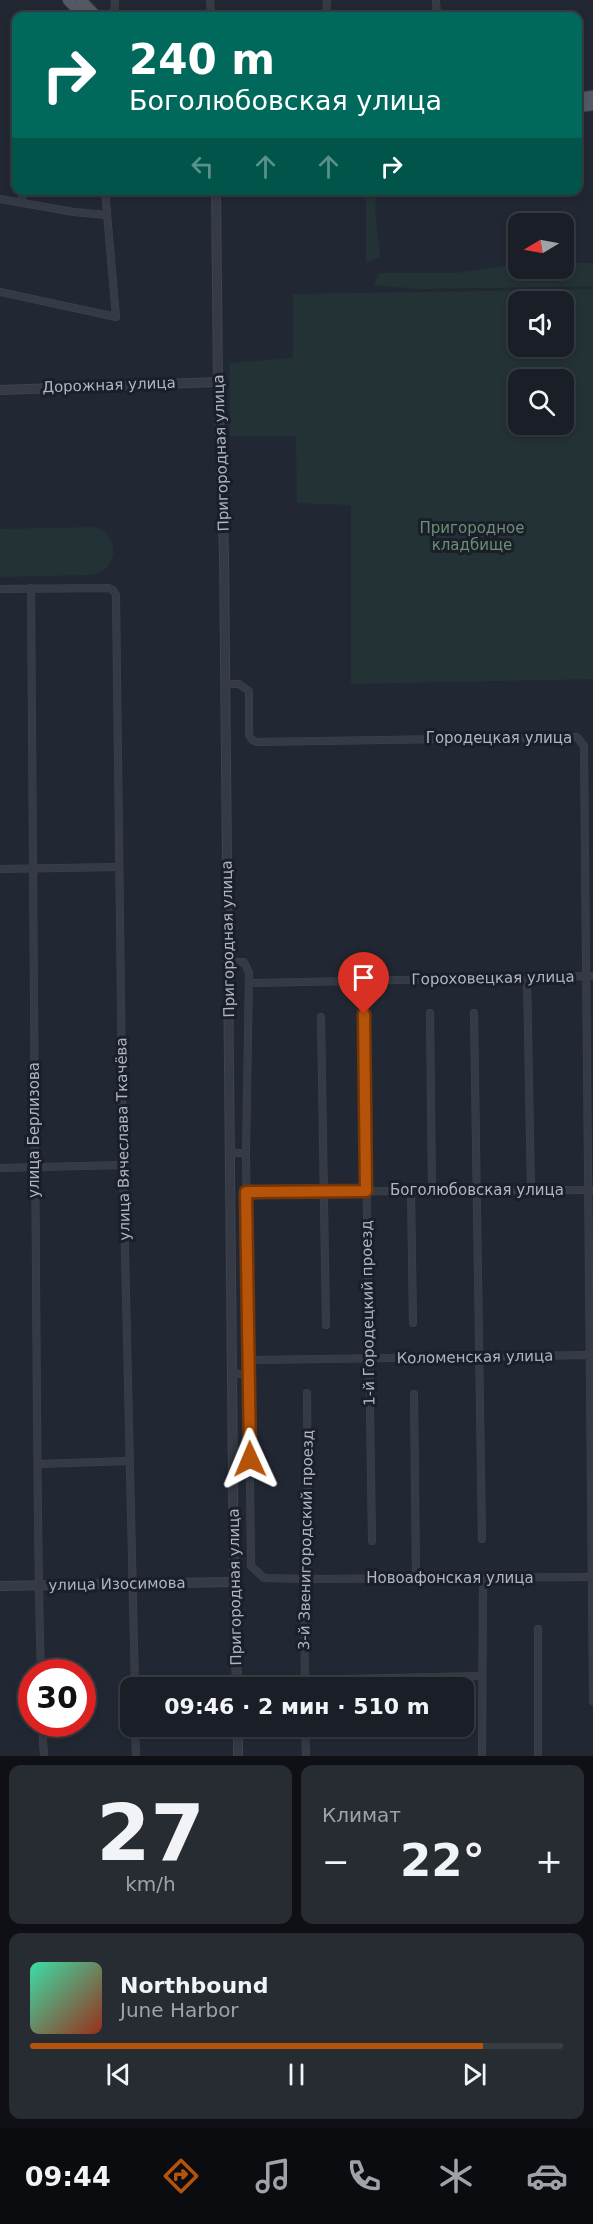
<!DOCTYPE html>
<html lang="ru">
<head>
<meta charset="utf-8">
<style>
	:root { --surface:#1a1e26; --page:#272b32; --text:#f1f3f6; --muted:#9fa2a7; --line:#383c43; --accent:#b45309 }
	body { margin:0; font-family:"DejaVu Sans",sans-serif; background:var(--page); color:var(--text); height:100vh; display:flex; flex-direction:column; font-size:22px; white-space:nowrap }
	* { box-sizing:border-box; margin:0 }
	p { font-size:20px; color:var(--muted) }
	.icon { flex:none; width:33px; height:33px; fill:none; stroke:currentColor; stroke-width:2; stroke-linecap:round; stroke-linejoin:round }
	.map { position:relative; height:1756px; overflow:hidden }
	.drawer { display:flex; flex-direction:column; gap:9px; padding:9px; background:#0e1015; flex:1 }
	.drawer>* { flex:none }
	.top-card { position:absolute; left:12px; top:12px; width:570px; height:183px; border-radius:12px; box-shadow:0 3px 9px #0003,0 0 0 2px var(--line); background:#00695c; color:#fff; overflow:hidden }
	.needle { width:39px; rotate:260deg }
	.fabs { position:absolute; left:508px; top:213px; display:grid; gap:12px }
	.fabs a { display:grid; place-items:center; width:66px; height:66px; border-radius:12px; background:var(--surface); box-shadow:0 3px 9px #0003,0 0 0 2px var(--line); font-size:30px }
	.speed { position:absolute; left:18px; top:1659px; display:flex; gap:12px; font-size:30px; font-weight:700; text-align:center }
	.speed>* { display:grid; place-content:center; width:78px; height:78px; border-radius:50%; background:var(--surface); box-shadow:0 3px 9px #0003,0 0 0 2px var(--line); line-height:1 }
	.speed .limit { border:9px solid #d22; background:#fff; color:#111 }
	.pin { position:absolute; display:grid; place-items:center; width:51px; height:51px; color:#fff; margin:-62px -26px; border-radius:50% 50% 50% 0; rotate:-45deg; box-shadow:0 0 6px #0007 }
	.pin .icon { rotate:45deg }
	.me { position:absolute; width:66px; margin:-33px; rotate:359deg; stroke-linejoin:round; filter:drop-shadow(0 0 4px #0008) }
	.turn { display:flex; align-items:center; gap:21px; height:126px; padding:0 18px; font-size:27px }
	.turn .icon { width:78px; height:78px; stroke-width:2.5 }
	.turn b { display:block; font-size:42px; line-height:51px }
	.lanes { display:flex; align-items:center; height:57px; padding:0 18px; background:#0003; justify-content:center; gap:30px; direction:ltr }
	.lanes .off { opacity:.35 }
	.big { font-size:45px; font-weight:700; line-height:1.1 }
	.drawer .card { flex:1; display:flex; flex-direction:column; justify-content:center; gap:9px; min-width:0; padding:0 21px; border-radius:12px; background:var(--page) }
	.drawer .dial { align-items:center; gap:0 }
	.dial b { font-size:78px; line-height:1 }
	.song { display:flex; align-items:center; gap:18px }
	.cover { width:72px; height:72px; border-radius:9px; background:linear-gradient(135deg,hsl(160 70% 55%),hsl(10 70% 35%)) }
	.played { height:6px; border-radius:3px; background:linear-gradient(90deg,var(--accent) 85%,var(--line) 85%) }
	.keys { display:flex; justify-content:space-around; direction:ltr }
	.heat { display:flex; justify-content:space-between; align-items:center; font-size:33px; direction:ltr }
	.drawer .tiles { flex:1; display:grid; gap:9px; grid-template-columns:1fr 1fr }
	.card:last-child { grid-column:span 2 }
	.trip { position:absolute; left:120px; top:1677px; width:354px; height:60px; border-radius:12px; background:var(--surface); box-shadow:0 3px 9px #0003,0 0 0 2px var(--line); font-weight:700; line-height:60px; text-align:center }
	.tabs { display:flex; height:96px; justify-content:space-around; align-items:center; background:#0a0c0f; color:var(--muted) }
	.tabs .icon { width:42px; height:42px }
	.tabs .current { color:var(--accent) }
	.tabs b { font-size:27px; color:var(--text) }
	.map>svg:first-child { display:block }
</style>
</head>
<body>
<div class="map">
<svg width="593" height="1756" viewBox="0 0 593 1756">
	<rect width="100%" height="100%" fill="#222833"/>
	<g fill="#233235" fill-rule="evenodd">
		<path d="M362,191h16c-7,20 2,45 2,66l-14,6v-61z"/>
		<polygon points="564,263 593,263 593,286 419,289 374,285 379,273 456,273 519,264 519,268 564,268"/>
		<path d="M593,289v390l-242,5v-179l-54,-2 -1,-67h-66v-73l63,-5v-64zM519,302h45v44h-45zM519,380h45v44h-45z"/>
		<path d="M95,527c26,8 24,44 -4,48l-91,2v-48z"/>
	</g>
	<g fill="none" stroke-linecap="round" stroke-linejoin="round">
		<defs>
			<g id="minor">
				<polyline points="210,0 211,16"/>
				<polyline points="436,0 437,16"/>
				<polyline points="114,16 115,0"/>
				<polyline points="326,16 327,0"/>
				<polyline points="0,199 74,212 106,215"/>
				<polyline points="22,203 22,190"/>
				<polyline points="0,292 116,317 105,190"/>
				<path d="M31,588c3,274 3,549 6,823 1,87 1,174 4,261"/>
				<polyline points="0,589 109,588 113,590 116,595 123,1165 135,1688"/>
				<polyline points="225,684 239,684 249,691 249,735 252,740 257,742 577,737 584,746 593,1701"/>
				<polyline points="0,869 119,867"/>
				<polyline points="228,962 244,962 249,973 246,1153 251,1566 264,1578 307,1579 593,1577"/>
				<polyline points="527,977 531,1190"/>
				<polyline points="249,983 593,976"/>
				<polyline points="430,1013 432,1191"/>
				<polyline points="474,1013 482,1539"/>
				<polyline points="364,1014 372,1541"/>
				<polyline points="321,1017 326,1325"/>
				<polyline points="230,1153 246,1153"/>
				<polyline points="0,1168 123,1165"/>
				<polyline points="411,1191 413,1323"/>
				<polyline points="246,1192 593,1190"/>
				<polyline points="249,1360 593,1355"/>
				<polyline points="232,1374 249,1374"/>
				<polyline points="414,1394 416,1578"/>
				<polyline points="38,1464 129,1461"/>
				<polyline points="538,1629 538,1756"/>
				<polyline points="345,1679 482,1676"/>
				<polyline points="305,1688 304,1600 307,1579 308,1512 307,1393"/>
				<polyline points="42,1724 44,1756"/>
				<polyline points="135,1726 136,1756"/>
				<polyline points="305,1726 306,1756"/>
				<polyline points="482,1756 483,1578"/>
			</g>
			<g id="tertiary">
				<polyline points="216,190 218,382 224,555 234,1582 237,1688"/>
				<polyline points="0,390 218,382"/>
				<polyline points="0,1586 234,1582"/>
				<polyline points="238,1726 238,1756"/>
			</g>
			<g id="primary">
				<polyline points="68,0 83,16"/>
				<polyline points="81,0 96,16"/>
				<polyline points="578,98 593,96"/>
				<polyline points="578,107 593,105"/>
			</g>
		</defs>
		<use href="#minor" stroke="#3e434e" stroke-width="8"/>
		<use href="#tertiary" stroke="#3e434e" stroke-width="10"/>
		<use href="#primary" stroke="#3e434e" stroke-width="12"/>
		<use href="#minor" stroke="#353a44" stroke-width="7"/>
		<use href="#tertiary" stroke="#353a44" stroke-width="8"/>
		<use href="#primary" stroke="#535964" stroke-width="10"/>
	</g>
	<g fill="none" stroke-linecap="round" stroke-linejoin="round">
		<defs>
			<polyline id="route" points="250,1459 246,1192 366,1191 364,1014"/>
		</defs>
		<use href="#route" stroke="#753606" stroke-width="15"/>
		<use href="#route" stroke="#b45309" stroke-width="10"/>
	</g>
	<g text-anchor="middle" stroke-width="6" stroke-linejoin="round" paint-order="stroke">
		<g font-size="15" fill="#afb5c1" stroke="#1a1f29">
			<text transform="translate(109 385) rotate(-2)" y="5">Дорожная улица</text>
			<text transform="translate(221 453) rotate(-92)" y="5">Пригородная улица</text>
			<text x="499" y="743">Городецкая улица</text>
			<text transform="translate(228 939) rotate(-91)" y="5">Пригородная улица</text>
			<text transform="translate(493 978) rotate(-1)" y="5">Гороховецкая улица</text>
			<text transform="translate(34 1130) rotate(-90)" y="5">улица Берлизова</text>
			<text transform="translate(123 1139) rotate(-91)" y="5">улица Вячеслава Ткачёва</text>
			<text x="477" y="1195">Боголюбовская улица</text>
			<text transform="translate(368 1313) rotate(-91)" y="5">1-й Городецкий проезд</text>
			<text transform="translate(475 1357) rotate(-1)" y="5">Коломенская улица</text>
			<text transform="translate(306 1540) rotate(-89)" y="5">3-й Звенигородский проезд</text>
			<text x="450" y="1583">Новоафонская улица</text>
			<text transform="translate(117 1584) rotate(-1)" y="5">улица Изосимова</text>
			<text transform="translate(235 1587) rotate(-91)" y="5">Пригородная улица</text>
		</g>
		<g font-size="15" fill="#6a8f74" stroke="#1a1f29">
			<text x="472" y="533">Пригородное<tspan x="472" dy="17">кладбище</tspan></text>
		</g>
	</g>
</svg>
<div class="fabs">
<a><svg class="needle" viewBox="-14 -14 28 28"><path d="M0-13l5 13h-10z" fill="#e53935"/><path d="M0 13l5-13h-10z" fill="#9fa2a7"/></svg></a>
<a><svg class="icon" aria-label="sound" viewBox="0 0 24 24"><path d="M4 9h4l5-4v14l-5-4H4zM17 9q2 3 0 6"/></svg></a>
<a><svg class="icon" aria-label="search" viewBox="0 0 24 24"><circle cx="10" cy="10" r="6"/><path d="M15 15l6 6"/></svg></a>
</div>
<div class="speed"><div class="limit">30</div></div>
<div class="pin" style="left:364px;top:1014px;background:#d93025"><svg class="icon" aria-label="arrive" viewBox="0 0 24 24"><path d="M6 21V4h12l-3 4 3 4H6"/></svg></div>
<svg class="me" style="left:250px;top:1459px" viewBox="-20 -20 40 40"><path d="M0-17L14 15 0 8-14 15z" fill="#b45309" stroke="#fff" stroke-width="4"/></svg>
<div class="trip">09:46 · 2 мин · 510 m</div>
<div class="top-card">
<div class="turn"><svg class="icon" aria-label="right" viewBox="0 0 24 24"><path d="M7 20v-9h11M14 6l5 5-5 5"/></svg><div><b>240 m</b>Боголюбовская улица</div></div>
<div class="lanes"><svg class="icon off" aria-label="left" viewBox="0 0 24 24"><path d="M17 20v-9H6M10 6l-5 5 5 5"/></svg><svg class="icon off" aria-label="ahead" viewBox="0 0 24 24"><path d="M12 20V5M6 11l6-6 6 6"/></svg><svg class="icon off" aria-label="ahead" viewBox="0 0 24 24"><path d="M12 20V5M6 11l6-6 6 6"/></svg><svg class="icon" aria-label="right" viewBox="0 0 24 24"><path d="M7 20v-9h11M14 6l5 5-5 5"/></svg></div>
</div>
</div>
<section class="drawer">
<div class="tiles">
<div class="card dial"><b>27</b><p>km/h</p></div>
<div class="card"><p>Климат</p>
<div class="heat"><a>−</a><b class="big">22°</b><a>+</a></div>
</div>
<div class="card">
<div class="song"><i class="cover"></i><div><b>Northbound</b><p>June Harbor</p></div></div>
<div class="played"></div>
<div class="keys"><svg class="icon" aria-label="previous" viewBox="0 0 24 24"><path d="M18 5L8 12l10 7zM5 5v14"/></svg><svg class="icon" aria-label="pause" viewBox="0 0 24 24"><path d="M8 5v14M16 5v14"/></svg><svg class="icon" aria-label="next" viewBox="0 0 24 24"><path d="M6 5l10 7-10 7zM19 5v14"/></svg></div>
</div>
</div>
</section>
<nav class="tabs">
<b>09:44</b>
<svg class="icon current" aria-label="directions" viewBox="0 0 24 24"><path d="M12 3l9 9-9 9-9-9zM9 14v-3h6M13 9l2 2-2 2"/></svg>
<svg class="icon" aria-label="music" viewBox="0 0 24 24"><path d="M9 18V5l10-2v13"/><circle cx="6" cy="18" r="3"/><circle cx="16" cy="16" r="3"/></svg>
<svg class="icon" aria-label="phone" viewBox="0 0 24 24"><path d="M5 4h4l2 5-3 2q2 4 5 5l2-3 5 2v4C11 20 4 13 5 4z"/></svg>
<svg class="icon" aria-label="climate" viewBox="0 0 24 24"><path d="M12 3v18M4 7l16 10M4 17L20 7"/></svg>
<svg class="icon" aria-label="car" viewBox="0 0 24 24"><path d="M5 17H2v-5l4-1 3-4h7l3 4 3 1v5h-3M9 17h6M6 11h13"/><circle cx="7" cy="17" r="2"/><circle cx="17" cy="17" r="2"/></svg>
</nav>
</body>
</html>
